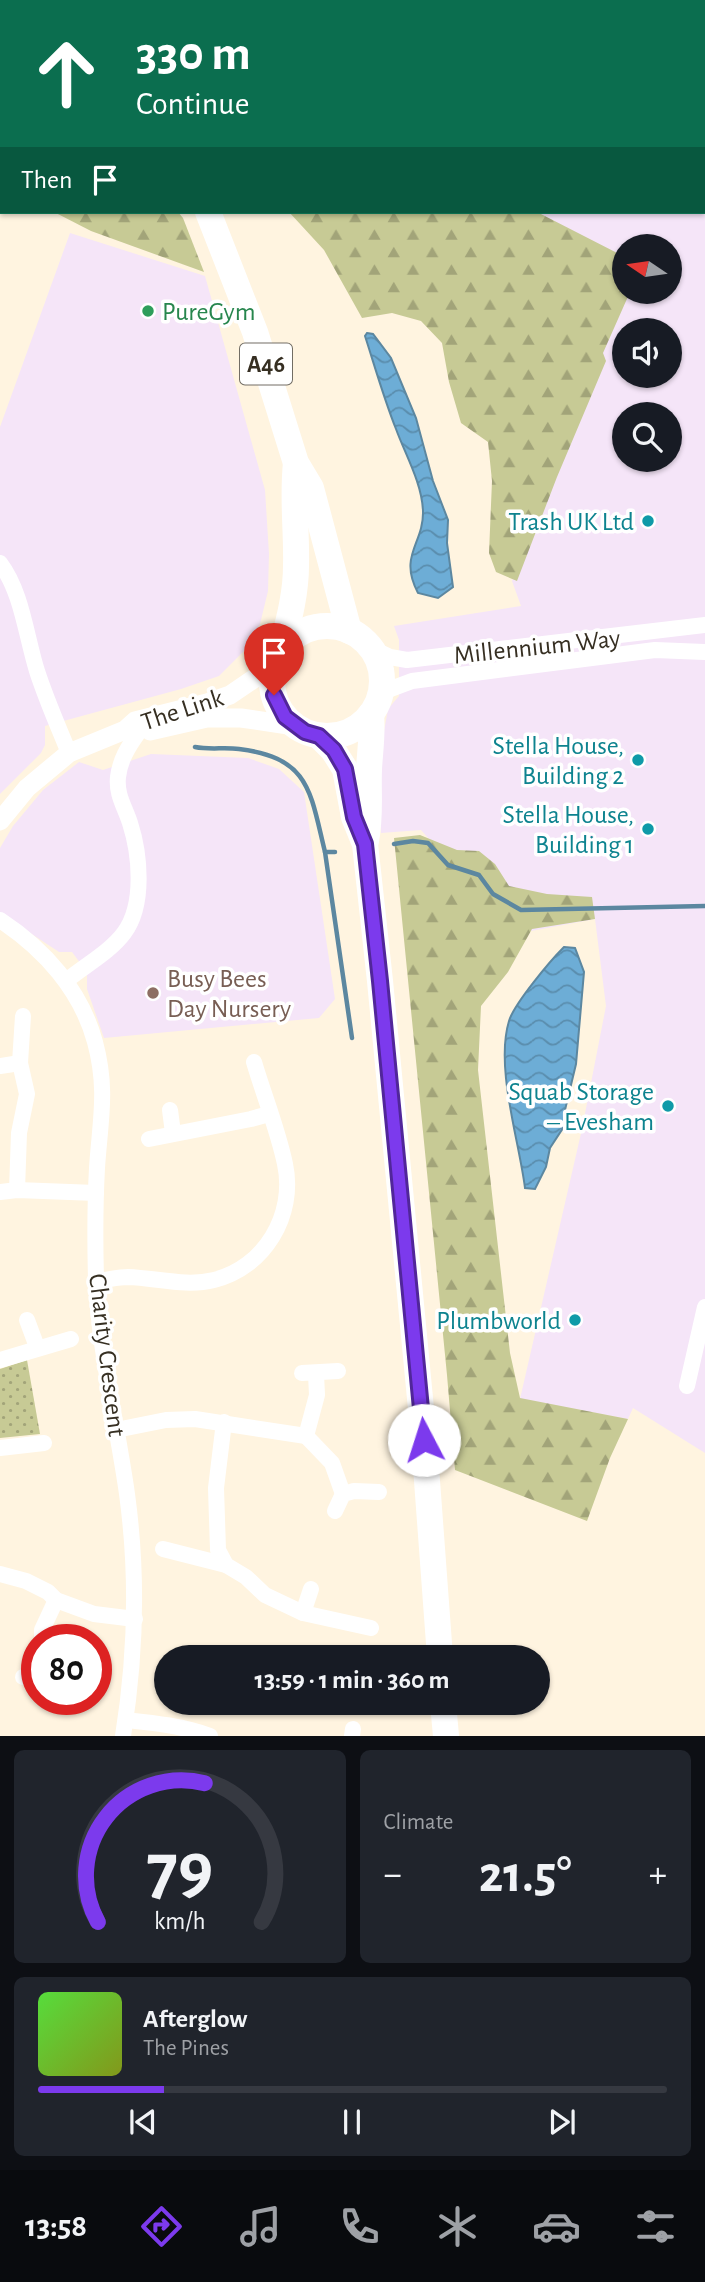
<!DOCTYPE html>
<html lang="en">
<head>
<meta charset="utf-8">
<style>
	:root { --surface:#171b24; --page:#20242c; --text:#f1f3f6; --muted:#9ea1a6; --line:#363941; --accent:#7c3aed }
	body { margin:0; font-family:"Alegreya Sans",sans-serif; background:var(--page); color:var(--text); height:100vh; display:flex; flex-direction:column; font-size:26px; white-space:nowrap }
	* { box-sizing:border-box; margin:0 }
	p { font-size:23px; color:var(--muted) }
	.icon { flex:none; width:38px; height:38px; fill:none; stroke:currentColor; stroke-width:2; stroke-linecap:round; stroke-linejoin:round }
	.map { position:relative; height:1736px; overflow:hidden }
	.details { display:flex; flex-direction:column; gap:14px; padding:14px; background:#0d0f14; flex:1 }
	.details>* { flex:none }
	.top-card { position:absolute; left:0px; top:0px; width:705px; height:214px; box-shadow:0 2px 5px #0004; background:#0b6e4f; color:#fff; overflow:hidden }
	.needle { width:46px; rotate:283deg }
	.controls { position:absolute; left:612px; top:234px; display:grid; gap:14px }
	.controls a { display:grid; place-items:center; width:70px; height:70px; border-radius:50%; background:var(--surface); box-shadow:0 2px 5px #0004; font-size:35px }
	.speed { position:absolute; left:21px; top:1624px; display:flex; gap:14px; font-size:35px; font-weight:700; text-align:center }
	.speed>* { display:grid; place-content:center; width:91px; height:91px; border-radius:50%; background:var(--surface); box-shadow:0 2px 5px #0004; line-height:1 }
	.speed .limit { border:10px solid #d22; background:#fff; color:#111 }
	.pin { position:absolute; display:grid; place-items:center; width:60px; height:60px; color:#fff; margin:-72px -30px; border-radius:50% 50% 50% 0; rotate:-45deg; box-shadow:0 0 7px #0007 }
	.pin .icon { rotate:45deg }
	.me { position:absolute; width:77px; margin:-38px; rotate:355deg; stroke-linejoin:round; filter:drop-shadow(0 0 5px #0008) }
	.turn { display:flex; align-items:center; gap:24px; height:147px; padding:0 21px; font-size:32px }
	.turn .icon { width:91px; height:91px; stroke-width:2.5 }
	.turn b { display:block; font-size:49px; line-height:60px }
	.then { display:flex; align-items:center; height:66px; padding:0 21px; background:#0003; gap:14px; font-size:26px }
	.big { font-size:52px; font-weight:600; line-height:1.1 }
	.details .tile { flex:1; display:flex; flex-direction:column; justify-content:center; gap:10px; min-width:0; padding:0 24px; border-radius:10px; background:var(--page) }
	.details .dial { align-items:center; gap:0 }
	.dial svg { height:182px; overflow:visible; fill:none; stroke:var(--line); stroke-width:7; stroke-linecap:round; text-anchor:middle }
	.dial text { fill:var(--text); stroke:none }
	.song { display:flex; align-items:center; gap:21px }
	.cover { width:84px; height:84px; border-radius:10px; background:linear-gradient(135deg,hsl(110 70% 55%),hsl(70 70% 35%)) }
	.played { height:7px; border-radius:4px; background:linear-gradient(90deg,var(--accent) 20%,var(--line) 20%) }
	.keys { display:flex; justify-content:space-around; direction:ltr }
	.heat { display:flex; justify-content:space-between; align-items:center; font-size:38px; direction:ltr }
	.details .tiles { flex:1; display:grid; gap:14px; grid-template-columns:1fr 1fr }
	.tile:last-child { grid-column:span 2 }
	.trip { position:absolute; left:154px; top:1645px; width:396px; height:70px; border-radius:35px; background:var(--surface); box-shadow:0 2px 5px #0004; font-weight:600; line-height:70px; text-align:center }
	.tabs { display:flex; height:112px; justify-content:space-around; align-items:center; background:#090b0e; color:var(--muted) }
	.tabs .icon { width:49px; height:49px }
	.tabs .selected { color:var(--accent) }
	.tabs b { font-size:32px; color:var(--text) }
	.map>svg:first-child { display:block }
</style>
</head>
<body>
<div class="map">
<svg width="705" height="1736" viewBox="0 0 705 1736">
	<defs>
		<pattern id="grass-dots" width="8" height="8" patternUnits="userSpaceOnUse" patternTransform="scale(1.75)"><rect width="8" height="8" fill="#c7ca95"/><path d="M2 2h.1M6 6h.1" fill="none" stroke="#a2a479" stroke-width="1.8" stroke-linecap="round"/></pattern>
		<pattern id="forest-firs" width="22" height="20" patternUnits="userSpaceOnUse" patternTransform="scale(1.75)"><rect width="22" height="20" fill="#c7ca95"/><path d="M5 1l3.5 6h-7zM16 11l3.5 6h-7z" fill="#a2a479"/></pattern>
		<pattern id="water-waves" width="16" height="10" patternUnits="userSpaceOnUse" patternTransform="scale(1.75)"><rect width="16" height="10" fill="#6dadd6"/><path d="M0 5q4-4 8 0t8 0" fill="none" stroke="#5a8dad"/></pattern>
	</defs>
	<rect width="100%" height="100%" fill="#fff4e0"/>
	<g fill="#f5e5f8" fill-rule="evenodd">
		<path d="M348,0h357v1453l-72,-45 -5,11 -108,-20 62,-270 24,-123 -11,-87 -64,12 -30,-11 -80,-90 -40,3 -3,-68 10,-56 11,-13v-56l-5,-14 127,-20 -9,-25 113,-299v10h45v-45h-45v13l-93,-48h172v-210h-357zM625,331h45v45h-45zM625,415h45v45h-45z"/>
		<polygon points="70,233 205,276 265,490 269,554 268,591 260,624 244,651 219,676 181,689 45,726 45,745 41,753 0,794 0,427"/>
		<polygon points="151,754 248,758 279,769 304,792 335,999 319,1018 104,1038 87,989 87,972 72,952 59,952 0,913 0,848 13,826 43,790 79,762 103,770"/>
	</g>
	<polygon fill="url(#grass-dots)" points="27,1360 40,1434 0,1438 0,1369"/>
	<g fill="url(#forest-firs)">
		<polygon points="54,212 178,212 183,218 204,272 91,231"/>
		<polygon points="289,212 537,212 625,257 625,292 630,292 603,353 606,361 557,477 517,581 496,572 489,553 492,481 488,442 461,423 449,382 442,343 421,321 392,313 362,318 324,250"/>
		<polygon points="420,835 457,850 479,851 495,864 509,886 547,894 592,897 595,919 532,929 508,972 481,1006 478,1070 510,1353 520,1398 628,1419 610,1458 587,1521 455,1470 447,1375 394,838"/>
	</g>
	<g fill="url(#water-waves)" stroke="#5c87a0" stroke-width="2">
		<path d="M367,333l6,1 18,24 25,60 17,63 15,39 -1,23 6,44 -15,11 -20,-5c-20,-38 6,-49 5,-82 -1,-28 -18,-57 -27,-82 -12,-30 -21,-62 -31,-93z"/>
		<path d="M564,947l11,1 9,24 -8,92 -11,46 2,12 -17,26 -4,19 -11,22 -10,-1c-6,-48 -30,-121 -16,-167 5,-17 41,-60 55,-74z"/>
	</g>
	<g fill="none" stroke-linecap="round" stroke-linejoin="round">
		<g stroke="#5c87a0" stroke-width="4.5">
			<path d="M195,747c15,3 29,0 44,2 71,9 71,42 86,103h10"/>
			<polyline points="394,844 413,841 428,843 448,865 479,875 493,894 521,910 705,906"/>
			<polyline points="325,852 352,1038"/>
		</g>
		<g stroke="#fff" stroke-width="16">
			<polyline points="695,0 696,2"/>
			<polyline points="704,24 705,29"/>
			<polyline points="0,88 2,88"/>
			<path d="M0,563c22,29 26,73 37,108 9,28 21,55 32,82"/>
			<polyline points="371,648 390,657 407,660 705,625"/>
			<polyline points="380,693 412,681 655,650 705,652"/>
			<path d="M0,920c44,29 81,70 95,122 13,48 5,79 2,126 -2,37 -2,74 -1,111 3,72 21,144 31,215 11,81 9,161 -4,242"/>
			<path d="M66,981c18,-15 44,-29 58,-48 21,-28 16,-79 6,-110 -5,-16 -14,-28 -12,-46 2,-17 10,-30 20,-44"/>
			<polyline points="0,1066 20,1063"/>
			<polyline points="170,1110 173,1133"/>
			<polyline points="149,1139 251,1119 269,1114"/>
			<polyline points="17,1190 19,1133 27,1094 20,1063 23,1016"/>
			<polyline points="0,1192 17,1190 96,1193"/>
			<path d="M96,1281c11,-1 22,-4 32,-4 29,1 58,10 86,3 50,-12 82,-65 71,-116 -7,-34 -21,-68 -31,-102"/>
			<polyline points="27,1320 37,1347"/>
			<polyline points="0,1360 71,1339"/>
			<polyline points="302,1373 338,1371"/>
			<polyline points="316,1374 317,1395 306,1436 332,1463 343,1494"/>
			<polyline points="687,1386 705,1307"/>
			<polyline points="224,1422 216,1488 218,1550 226,1565 246,1577 265,1595 303,1613 371,1628"/>
			<polyline points="116,1430 166,1420 195,1419 306,1436"/>
			<polyline points="0,1448 44,1443"/>
			<polyline points="335,1511 343,1494 354,1491 379,1492"/>
			<polyline points="163,1549 226,1565"/>
			<polyline points="0,1574 26,1581 48,1592 56,1600 94,1614 135,1619"/>
			<polyline points="303,1613 311,1589"/>
			<polyline points="42,1640 42,1630 56,1600"/>
			<polyline points="23,1677 37,1676"/>
			<path d="M126,1720c28,3 57,6 84,16"/>
			<polyline points="352,1736 353,1729"/>
		</g>
		<g stroke="#fff" stroke-width="19">
			<polyline points="150,731 207,718 241,718 295,726"/>
			<polyline points="0,821 27,788 69,753 125,730 135,721 207,703 230,695 274,665"/>
		</g>
		<g stroke="#fff" stroke-width="26">
			<polyline points="97,0 98,2"/>
			<polyline points="208,212 255,332 296,463 311,488 349,631"/>
			<circle cx="327" cy="681" r="55"/>
			<path d="M281,651c7,-28 15,-56 15,-85 1,-35 -4,-68 0,-103"/>
			<polyline points="319,736 333,750 345,769 354,817 365,844 380,981 424,1440 440,1657"/>
			<path d="M366,841c5,-27 2,-46 3,-72 1,-19 4,-36 2,-55"/>
			<polyline points="443,1703 446,1736"/>
		</g>
	</g>
	<g fill="none" stroke-linecap="round" stroke-linejoin="round">
		<defs>
			<polyline id="route" points="274,695 285,717 305,732 319,736 334,750 345,769 354,817 365,844 380,981 424,1440"/>
		</defs>
		<use href="#route" stroke="#51269a" stroke-width="18"/>
		<use href="#route" stroke="#7c3aed" stroke-width="12"/>
	</g>
	<circle fill="#2e9e5b" stroke="#fff" stroke-width="2.5" cx="148" cy="311" r="7"/>
	<g fill="#0f9aa8" stroke="#fff" stroke-width="2.5">
		<circle cx="648" cy="521" r="7"/>
		<circle cx="638" cy="760" r="7"/>
		<circle cx="648" cy="829" r="7"/>
		<circle cx="668" cy="1106" r="7"/>
		<circle cx="575" cy="1320" r="7"/>
	</g>
	<circle fill="#8d6e63" stroke="#fff" stroke-width="2.5" cx="153" cy="993" r="7"/>
	<g text-anchor="middle" stroke-width="7" stroke-linejoin="round" paint-order="stroke">
		<rect fill="#fff" stroke="#726d64" stroke-width="2" x="240" y="343.5" width="52" height="41" rx="5"/>
		<g font-size="24" font-weight="bold" fill="#362f22">
			<text x="266" y="372">A46</text>
		</g>
		<g font-size="26" fill="#27864d" stroke="#fff" text-anchor="start">
			<text x="162" y="320">PureGym</text>
		</g>
		<g font-size="26" fill="#0d838f" stroke="#fff" text-anchor="end">
			<text x="634" y="530">Trash UK Ltd</text>
			<text x="624" y="754">Stella House,<tspan x="624" dy="30">Building 2</tspan></text>
			<text x="634" y="823">Stella House,<tspan x="634" dy="30">Building 1</tspan></text>
			<text x="654" y="1100">Squab Storage<tspan x="654" dy="30">– Evesham</tspan></text>
			<text x="561" y="1329">Plumbworld</text>
		</g>
		<g font-size="26" fill="#362f22" stroke="#fff">
			<text transform="translate(537 646) rotate(-6)" y="9">Millennium Way</text>
			<text transform="translate(182 709) rotate(-18)" y="9">The Link</text>
			<text transform="translate(108 1355) rotate(83)" y="9">Charity Crescent</text>
		</g>
		<g font-size="26" fill="#785e54" stroke="#fff" text-anchor="start">
			<text x="167" y="987">Busy Bees<tspan x="167" dy="30">Day Nursery</tspan></text>
		</g>
	</g>
</svg>
<div class="controls">
<a><svg class="needle" viewBox="-14 -14 28 28"><path d="M0-13l5 13h-10z" fill="#e53935"/><path d="M0 13l5-13h-10z" fill="#9ea1a6"/></svg></a>
<a><svg class="icon" aria-label="sound" viewBox="0 0 24 24"><path d="M4 9h4l5-4v14l-5-4H4zM17 9q2 3 0 6"/></svg></a>
<a><svg class="icon" aria-label="search" viewBox="0 0 24 24"><circle cx="10" cy="10" r="6"/><path d="M15 15l6 6"/></svg></a>
</div>
<div class="speed"><div class="limit">80</div></div>
<div class="pin" style="left:274px;top:695px;background:#d93025"><svg class="icon" aria-label="arrive" viewBox="0 0 24 24"><path d="M6 21V4h12l-3 4 3 4H6"/></svg></div>
<svg class="me" style="left:424px;top:1440px" viewBox="-20 -20 40 40"><circle r="19" fill="#fff"/><path d="M0-13L10 11 0 6-10 11z" fill="#7c3aed"/></svg>
<div class="trip">13:59 · 1 min · 360 m</div>
<div class="top-card">
<div class="turn"><svg class="icon" aria-label="ahead" viewBox="0 0 24 24"><path d="M12 20V5M6 11l6-6 6 6"/></svg><div><b>330 m</b>Continue</div></div>
<div class="then">Then<svg class="icon" aria-label="arrive" viewBox="0 0 24 24"><path d="M6 21V4h12l-3 4 3 4H6"/></svg></div>
</div>
</div>
<section class="details">
<div class="tiles">
<div class="tile dial"><svg viewBox="0 0 100 80">
<path d="M14 69A42 42 0 1 1 86 69"/>
<path d="M14 69A42 42 0 0 1 61 8" stroke="#7c3aed"/>
<text x="50" y="56" font-size="32" font-weight="700">79</text>
<text x="50" y="72" font-size="11">km/h</text>
</svg></div>
<div class="tile"><p>Climate</p>
<div class="heat"><a>−</a><b class="big">21.5°</b><a>+</a></div>
</div>
<div class="tile">
<div class="song"><i class="cover"></i><div><b>Afterglow</b><p>The Pines</p></div></div>
<div class="played"></div>
<div class="keys"><svg class="icon" aria-label="previous" viewBox="0 0 24 24"><path d="M18 5L8 12l10 7zM5 5v14"/></svg><svg class="icon" aria-label="pause" viewBox="0 0 24 24"><path d="M8 5v14M16 5v14"/></svg><svg class="icon" aria-label="next" viewBox="0 0 24 24"><path d="M6 5l10 7-10 7zM19 5v14"/></svg></div>
</div>
</div>
</section>
<nav class="tabs">
<b>13:58</b>
<svg class="icon selected" aria-label="directions" viewBox="0 0 24 24"><path d="M12 3l9 9-9 9-9-9zM9 14v-3h6M13 9l2 2-2 2"/></svg>
<svg class="icon" aria-label="music" viewBox="0 0 24 24"><path d="M9 18V5l10-2v13"/><circle cx="6" cy="18" r="3"/><circle cx="16" cy="16" r="3"/></svg>
<svg class="icon" aria-label="phone" viewBox="0 0 24 24"><path d="M5 4h4l2 5-3 2q2 4 5 5l2-3 5 2v4C11 20 4 13 5 4z"/></svg>
<svg class="icon" aria-label="climate" viewBox="0 0 24 24"><path d="M12 3v18M4 7l16 10M4 17L20 7"/></svg>
<svg class="icon" aria-label="car" viewBox="0 0 24 24"><path d="M5 17H2v-5l4-1 3-4h7l3 4 3 1v5h-3M9 17h6M6 11h13"/><circle cx="7" cy="17" r="2"/><circle cx="17" cy="17" r="2"/></svg>
<svg class="icon" aria-label="filters" viewBox="0 0 24 24"><path d="M4 7h16M4 17h16"/><circle cx="9" cy="7" r="2"/><circle cx="15" cy="17" r="2"/></svg>
</nav>
</body>
</html>
